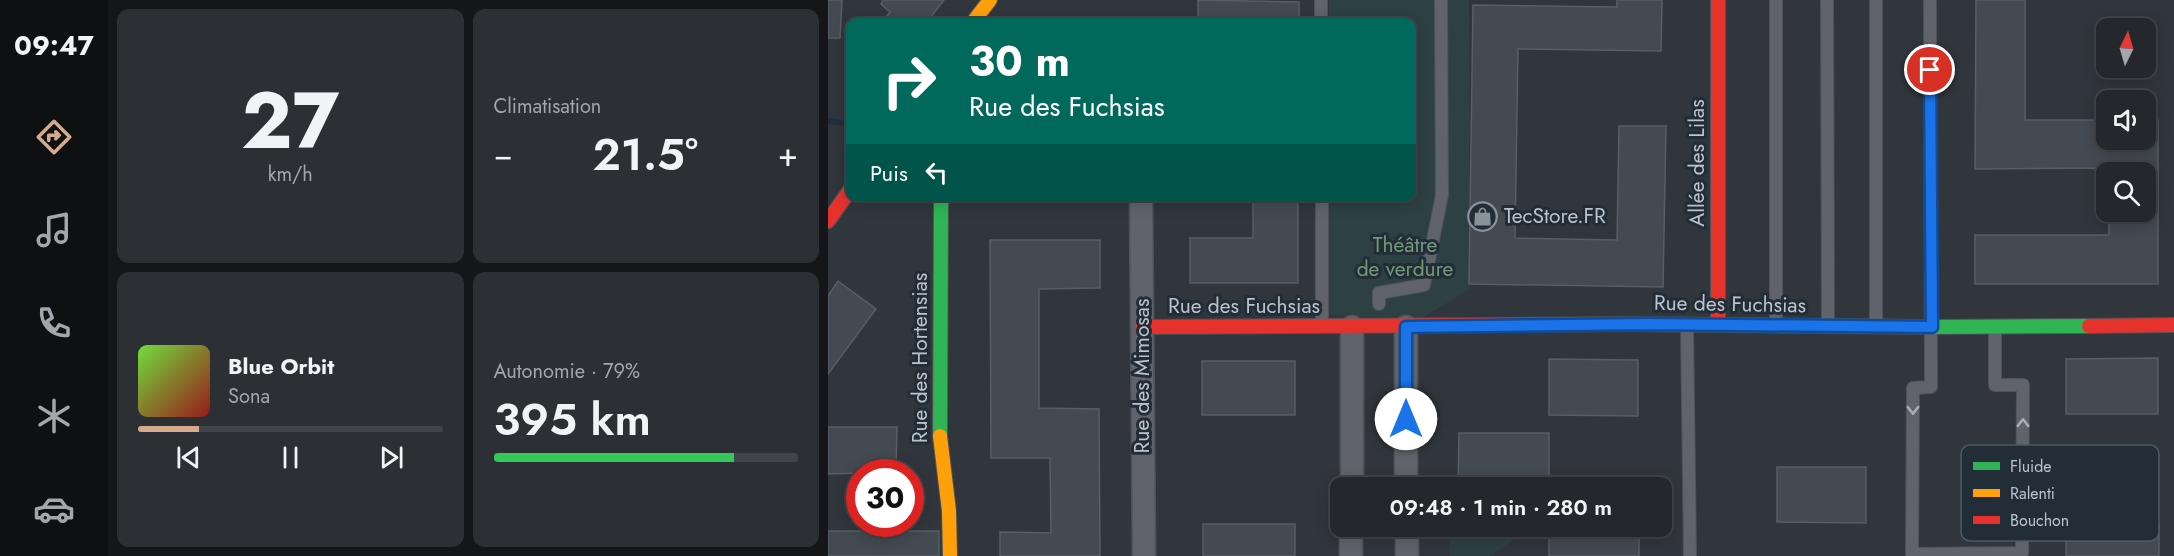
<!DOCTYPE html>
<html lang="fr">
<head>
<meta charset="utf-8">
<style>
	:root { --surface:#24282d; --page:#2c3035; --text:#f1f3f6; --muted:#a3a6aa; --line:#414449; --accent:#d6ab8b }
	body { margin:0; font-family:Jost,sans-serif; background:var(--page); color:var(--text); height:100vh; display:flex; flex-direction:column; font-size:22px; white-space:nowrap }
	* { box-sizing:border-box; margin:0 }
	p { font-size:20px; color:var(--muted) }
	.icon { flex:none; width:33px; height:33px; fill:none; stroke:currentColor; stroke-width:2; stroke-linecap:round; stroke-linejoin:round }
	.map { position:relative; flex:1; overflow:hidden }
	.panel { display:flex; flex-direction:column; gap:9px; padding:9px; background:#141619; width:720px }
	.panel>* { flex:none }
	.banner { position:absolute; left:18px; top:18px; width:570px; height:183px; border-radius:12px; box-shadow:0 3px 15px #0003,0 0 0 2px var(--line); background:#00695c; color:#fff; overflow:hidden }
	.needle { width:39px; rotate:5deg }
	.controls { position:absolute; left:1268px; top:18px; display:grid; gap:12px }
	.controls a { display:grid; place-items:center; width:60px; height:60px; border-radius:12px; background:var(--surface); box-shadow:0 3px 15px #0003,0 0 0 2px var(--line); font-size:30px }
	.speed { position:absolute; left:18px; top:459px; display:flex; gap:12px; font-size:30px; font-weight:700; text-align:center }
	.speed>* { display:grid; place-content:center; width:78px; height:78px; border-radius:50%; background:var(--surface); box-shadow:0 3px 15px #0003,0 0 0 2px var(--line); line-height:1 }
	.speed .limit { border:9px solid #d22; background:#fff; color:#111 }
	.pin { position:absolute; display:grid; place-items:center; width:51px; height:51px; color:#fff; margin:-26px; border:3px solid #fff; border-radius:50%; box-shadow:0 2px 6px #0007 }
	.me { position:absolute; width:66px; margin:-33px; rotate:0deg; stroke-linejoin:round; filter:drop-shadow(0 0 4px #0008) }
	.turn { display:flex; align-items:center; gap:21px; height:126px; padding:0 24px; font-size:27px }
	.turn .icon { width:78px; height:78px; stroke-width:2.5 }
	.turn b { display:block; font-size:42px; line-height:51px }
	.then { display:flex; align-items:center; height:57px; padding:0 24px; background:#0003; gap:12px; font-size:22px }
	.big { font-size:45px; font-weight:600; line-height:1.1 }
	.panel .widget { flex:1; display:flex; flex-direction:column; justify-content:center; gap:9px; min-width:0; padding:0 21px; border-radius:12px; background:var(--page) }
	.panel .dial { align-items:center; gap:0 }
	.dial b { font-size:78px; line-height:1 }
	.song { display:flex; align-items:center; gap:18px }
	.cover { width:72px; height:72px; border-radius:9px; background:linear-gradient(135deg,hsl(100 70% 55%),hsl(0 70% 35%)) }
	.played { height:6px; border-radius:3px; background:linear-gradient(90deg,var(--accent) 20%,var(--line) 20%) }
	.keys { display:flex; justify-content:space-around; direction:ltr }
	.heat { display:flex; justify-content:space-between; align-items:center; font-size:33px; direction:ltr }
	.charge { height:9px; border-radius:4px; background:linear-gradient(90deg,#34c759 79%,var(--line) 0) }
	.panel .tiles { flex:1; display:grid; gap:9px; grid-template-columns:repeat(2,1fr) }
	.trip { position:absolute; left:502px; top:477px; width:342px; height:60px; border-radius:12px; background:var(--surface); box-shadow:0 3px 15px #0003,0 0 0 2px var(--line); font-weight:600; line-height:60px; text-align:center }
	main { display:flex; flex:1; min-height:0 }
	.menu { display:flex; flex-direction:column; width:108px; justify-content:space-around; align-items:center; background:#0e1012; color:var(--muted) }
	.menu .icon { width:42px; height:42px }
	.menu .selected { color:var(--accent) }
	.menu b { font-size:27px; color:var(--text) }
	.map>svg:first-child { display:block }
</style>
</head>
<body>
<main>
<nav class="menu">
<b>09:47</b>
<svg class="icon selected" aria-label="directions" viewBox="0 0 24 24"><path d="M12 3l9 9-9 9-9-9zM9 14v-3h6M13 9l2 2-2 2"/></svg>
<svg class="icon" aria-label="music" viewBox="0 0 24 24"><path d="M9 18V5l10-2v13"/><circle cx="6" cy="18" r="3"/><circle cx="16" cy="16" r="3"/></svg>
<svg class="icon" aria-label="phone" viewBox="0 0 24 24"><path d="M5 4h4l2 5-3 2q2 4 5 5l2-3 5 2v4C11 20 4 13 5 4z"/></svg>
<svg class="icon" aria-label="climate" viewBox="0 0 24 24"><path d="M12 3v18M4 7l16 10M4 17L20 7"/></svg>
<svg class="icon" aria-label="car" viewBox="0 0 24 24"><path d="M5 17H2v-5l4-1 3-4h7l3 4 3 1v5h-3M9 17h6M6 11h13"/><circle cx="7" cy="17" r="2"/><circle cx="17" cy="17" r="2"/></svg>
</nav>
<section class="panel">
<div class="tiles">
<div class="widget dial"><b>27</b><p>km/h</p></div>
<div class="widget"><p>Climatisation</p>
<div class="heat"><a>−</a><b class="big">21.5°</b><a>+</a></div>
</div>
<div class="widget">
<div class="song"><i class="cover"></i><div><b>Blue Orbit</b><p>Sona</p></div></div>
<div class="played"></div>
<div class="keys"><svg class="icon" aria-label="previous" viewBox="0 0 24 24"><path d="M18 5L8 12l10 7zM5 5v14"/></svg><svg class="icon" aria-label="pause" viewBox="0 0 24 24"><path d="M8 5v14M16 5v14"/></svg><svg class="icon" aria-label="next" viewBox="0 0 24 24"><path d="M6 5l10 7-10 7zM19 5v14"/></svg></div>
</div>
<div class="widget"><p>Autonomie · 79%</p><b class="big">395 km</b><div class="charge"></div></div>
</div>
</section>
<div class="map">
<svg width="1346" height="556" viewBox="0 0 1346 556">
	<rect width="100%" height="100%" fill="#30363c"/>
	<g fill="#2d4042">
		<polygon points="501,0 641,0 642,289 594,318 500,315 500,197 584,196 584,22 501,22"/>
		<polygon points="621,527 621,526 697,527 682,543 661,556 622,556"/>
	</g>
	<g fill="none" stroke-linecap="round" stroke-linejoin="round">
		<polyline stroke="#1f2f40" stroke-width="6" points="0,121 22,124"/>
	</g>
	<g fill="#444a51" stroke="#585e63" stroke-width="1.5">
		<polygon points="0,0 14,0 12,38 0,38"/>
		<polygon points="55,0 116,0 99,22 54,22 62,12 53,4"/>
		<polygon points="370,0 471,2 471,22 370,22"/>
		<polygon points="789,0 834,0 833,51 690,49 687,238 789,240 791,126 838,126 835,287 641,284 645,5 789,7"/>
		<polygon points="1148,0 1197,0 1197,120 1278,120 1278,140 1317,140 1317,120 1330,120 1330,284 1147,284 1147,235 1281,235 1281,212 1317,212 1317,172 1281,172 1281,168 1147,169"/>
		<polygon points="425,196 470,196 470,283 362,283 362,238 425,238"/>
		<polygon points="162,240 272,240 272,288 211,289 211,408 271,409 272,556 172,556 172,532 223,533 222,458 163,458"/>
		<polygon points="10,281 48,309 0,374 0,296"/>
		<polygon points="1330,358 1330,414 1238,414 1238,359"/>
		<polygon points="721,359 810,360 810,416 721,415"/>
		<rect x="374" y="361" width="93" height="54"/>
		<polygon points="0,427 69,427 68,472 0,474"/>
		<polygon points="631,433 721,433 721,488 630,488"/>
		<polygon points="949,467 1038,467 1038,523 949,522"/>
		<polygon points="1238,523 1331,524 1331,556 1238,556"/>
		<rect x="375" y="524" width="92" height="32"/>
		<rect x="721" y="526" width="90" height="30"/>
		<rect x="0" y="531" width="111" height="25"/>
	</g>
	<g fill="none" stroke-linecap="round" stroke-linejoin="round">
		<defs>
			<g id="lane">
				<polyline points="493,0 493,22"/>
				<polyline points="948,0 948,326"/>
				<polyline points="999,0 1000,326"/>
				<polyline points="1048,0 1048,326"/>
				<polyline points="1102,0 1103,387 1085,388 1084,554 1194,553 1195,385 1167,385 1167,328"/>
				<polyline points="494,196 494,326"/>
				<polyline points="551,304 551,293 596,285 614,195 613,0"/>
				<polyline points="859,326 862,556"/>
			</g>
			<g id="street">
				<polyline points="313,196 316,556"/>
				<polyline points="578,327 578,488"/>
				<polyline points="524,488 524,327"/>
				<polyline points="579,526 579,556"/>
				<polyline points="523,556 523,526"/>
			</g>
			<g id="fast">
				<polyline points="803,324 1104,327 1261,326"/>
				<polyline points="112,436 113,204 115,196"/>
			</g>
			<g id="slow">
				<polyline points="145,22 162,0"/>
				<polyline points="112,436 121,511 122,556"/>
			</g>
			<g id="jam">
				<polyline points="890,0 890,325"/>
				<polyline points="0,221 22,190"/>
				<polyline points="1261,326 1346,325"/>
				<polyline points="314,327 803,324"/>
			</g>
		</defs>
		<use href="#lane" stroke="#4d5359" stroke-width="14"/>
		<use href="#street" stroke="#4d5359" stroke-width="25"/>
		<use href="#fast" stroke="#4d5359" stroke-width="16"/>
		<use href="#slow" stroke="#4d5359" stroke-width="16"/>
		<use href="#jam" stroke="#4d5359" stroke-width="16"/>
		<use href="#lane" stroke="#60646a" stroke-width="12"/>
		<use href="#street" stroke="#60646a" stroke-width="22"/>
		<use href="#fast" stroke="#30b455" stroke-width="14"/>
		<use href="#slow" stroke="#ff9f0a" stroke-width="14"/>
		<use href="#jam" stroke="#e5322d" stroke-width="14"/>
	</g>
	<defs><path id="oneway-chevron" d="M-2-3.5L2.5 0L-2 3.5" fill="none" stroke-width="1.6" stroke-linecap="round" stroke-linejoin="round" transform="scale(1.5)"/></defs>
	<g stroke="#a9b0b8">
		<use href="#oneway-chevron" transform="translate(1085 410) rotate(90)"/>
		<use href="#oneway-chevron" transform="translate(1195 423) rotate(-90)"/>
	</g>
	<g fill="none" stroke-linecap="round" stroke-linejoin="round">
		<defs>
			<polyline id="route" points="578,419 578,327 820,324 1104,327 1102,70"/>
		</defs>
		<use href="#route" stroke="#114b97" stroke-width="15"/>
		<use href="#route" stroke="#1a73e8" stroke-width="10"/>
	</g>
	<defs>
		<symbol id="shop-ring" viewBox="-11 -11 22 22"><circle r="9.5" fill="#222d37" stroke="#8a929a" stroke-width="1.5"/><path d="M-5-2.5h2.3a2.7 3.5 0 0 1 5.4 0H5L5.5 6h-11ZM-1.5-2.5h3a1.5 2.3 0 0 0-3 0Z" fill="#8a929a"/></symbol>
	</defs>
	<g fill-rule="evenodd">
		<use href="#shop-ring" x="638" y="200" width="33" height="33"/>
	</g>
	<g text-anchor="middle" stroke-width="6" stroke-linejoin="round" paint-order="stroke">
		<g font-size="21" fill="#bbc3cc" stroke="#222d37">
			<text transform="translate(869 163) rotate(-90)" y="7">Allée des Lilas</text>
			<text transform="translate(902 304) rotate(1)" y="7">Rue des Fuchsias</text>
			<text x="416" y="313">Rue des Fuchsias</text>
			<text transform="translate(92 358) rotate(-90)" y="7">Rue des Hortensias</text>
			<text transform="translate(314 376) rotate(-90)" y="7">Rue des Mimosas</text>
		</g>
		<g font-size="21" fill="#bbc3cc" stroke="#222d37" text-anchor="start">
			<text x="676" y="223">TecStore.FR</text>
		</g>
		<g font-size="21" fill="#749b79" stroke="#222d37">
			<text x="577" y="252">Théâtre<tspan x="577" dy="24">de verdure</tspan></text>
		</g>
	</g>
	<rect x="1133" y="445" width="198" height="96" rx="9" fill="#222d37" stroke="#505a64" stroke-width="1.5"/>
	<rect x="1145" y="462" width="27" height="8" fill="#30b455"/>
	<rect x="1145" y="489" width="27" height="8" fill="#ff9f0a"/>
	<rect x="1145" y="516" width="27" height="8" fill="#e5322d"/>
	<g font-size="16" fill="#bbc3cc">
		<text x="1182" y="472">Fluide</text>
		<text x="1182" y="499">Ralenti</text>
		<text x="1182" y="526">Bouchon</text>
	</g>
</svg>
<div class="controls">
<a><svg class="needle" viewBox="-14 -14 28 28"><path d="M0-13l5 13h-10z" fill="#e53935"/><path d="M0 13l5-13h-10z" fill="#a3a6aa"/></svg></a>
<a><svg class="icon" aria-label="sound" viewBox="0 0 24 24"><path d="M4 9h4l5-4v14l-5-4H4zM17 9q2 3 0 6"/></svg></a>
<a><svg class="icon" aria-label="search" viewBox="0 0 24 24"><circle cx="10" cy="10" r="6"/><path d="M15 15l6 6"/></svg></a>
</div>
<div class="speed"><div class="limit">30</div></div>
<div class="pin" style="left:1102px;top:70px;background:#d93025"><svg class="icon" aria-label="arrive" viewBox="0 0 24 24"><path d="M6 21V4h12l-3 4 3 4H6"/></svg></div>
<svg class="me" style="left:578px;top:419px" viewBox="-20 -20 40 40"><circle r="19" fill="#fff"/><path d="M0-13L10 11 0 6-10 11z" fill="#1a73e8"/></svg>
<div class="trip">09:48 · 1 min · 280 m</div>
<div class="banner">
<div class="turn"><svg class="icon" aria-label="right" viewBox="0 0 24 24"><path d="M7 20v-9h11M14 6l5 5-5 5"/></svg><div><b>30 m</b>Rue des Fuchsias</div></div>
<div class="then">Puis<svg class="icon" aria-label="left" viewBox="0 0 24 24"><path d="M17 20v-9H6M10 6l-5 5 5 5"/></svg></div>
</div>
</div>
</main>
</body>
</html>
